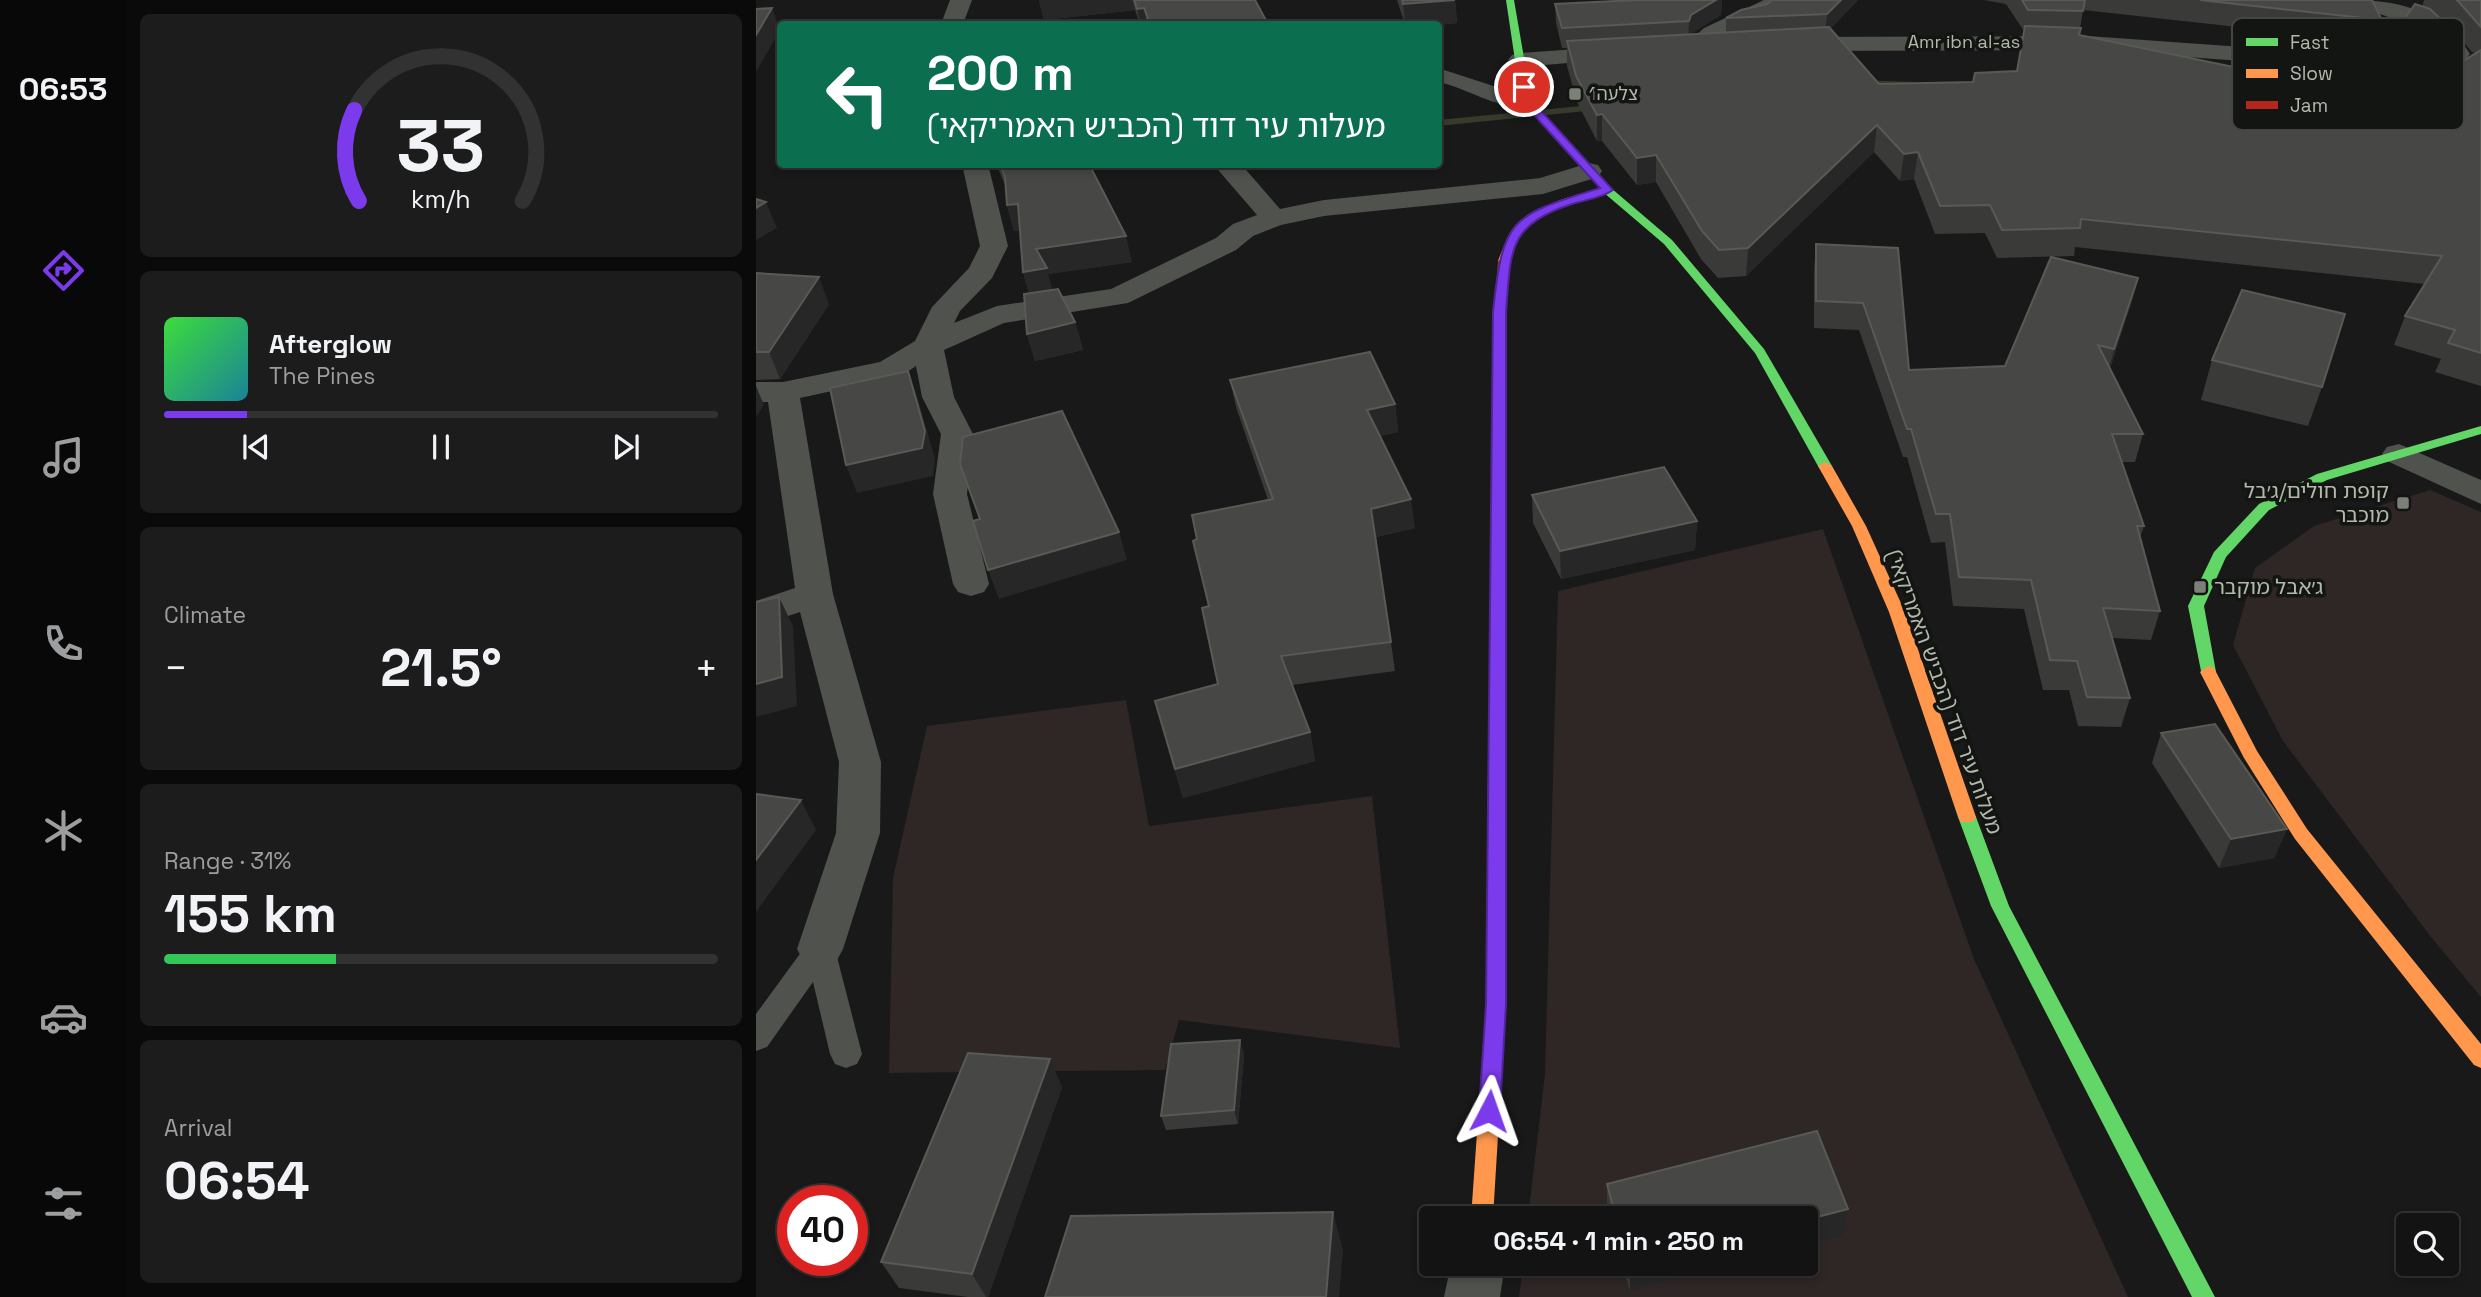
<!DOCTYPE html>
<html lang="en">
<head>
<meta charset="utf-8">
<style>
	:root { --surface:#131313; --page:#1c1c1c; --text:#f1f3f6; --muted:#9d9ea0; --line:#323233; --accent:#7c3aed }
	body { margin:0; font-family:"Space Grotesk","Noto Sans Hebrew",sans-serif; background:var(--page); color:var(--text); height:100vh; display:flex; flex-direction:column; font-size:26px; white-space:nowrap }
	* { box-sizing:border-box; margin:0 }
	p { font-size:23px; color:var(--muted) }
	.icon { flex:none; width:38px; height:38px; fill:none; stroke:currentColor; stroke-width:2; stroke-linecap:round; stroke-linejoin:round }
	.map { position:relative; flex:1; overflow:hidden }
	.details { display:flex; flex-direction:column; gap:14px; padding:14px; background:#0a0a0a; width:630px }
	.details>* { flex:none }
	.guide { position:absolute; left:21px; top:21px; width:665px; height:147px; border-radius:7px; box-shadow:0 4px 10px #0003,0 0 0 2px var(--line); background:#0b6e4f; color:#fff; overflow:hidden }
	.controls { position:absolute; left:1640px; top:1213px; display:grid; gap:14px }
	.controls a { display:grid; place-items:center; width:63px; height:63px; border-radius:7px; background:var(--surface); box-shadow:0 4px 10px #0003,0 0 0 2px var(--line); font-size:35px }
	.speed { position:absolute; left:21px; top:1185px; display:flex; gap:14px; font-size:35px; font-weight:700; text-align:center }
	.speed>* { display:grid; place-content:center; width:91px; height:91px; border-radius:50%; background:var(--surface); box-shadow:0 4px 10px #0003,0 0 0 2px var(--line); line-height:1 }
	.speed .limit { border:10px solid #d22; background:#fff; color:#111 }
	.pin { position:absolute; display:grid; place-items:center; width:60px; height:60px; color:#fff; margin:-30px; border:4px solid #fff; border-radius:50%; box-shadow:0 2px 7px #0007 }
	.me { position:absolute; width:77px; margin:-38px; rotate:4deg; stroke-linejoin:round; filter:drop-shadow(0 0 5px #0008) }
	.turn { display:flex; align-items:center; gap:24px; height:147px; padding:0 35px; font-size:32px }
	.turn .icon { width:91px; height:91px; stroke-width:2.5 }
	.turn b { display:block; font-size:49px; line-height:60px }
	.big { font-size:52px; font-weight:700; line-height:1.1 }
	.details .widget { flex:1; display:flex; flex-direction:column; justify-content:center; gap:10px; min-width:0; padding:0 24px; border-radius:10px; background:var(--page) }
	.details .dial { align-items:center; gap:0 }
	.dial svg { height:182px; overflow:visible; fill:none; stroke:var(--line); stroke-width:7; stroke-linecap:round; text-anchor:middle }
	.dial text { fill:var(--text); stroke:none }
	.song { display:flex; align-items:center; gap:21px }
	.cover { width:84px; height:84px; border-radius:10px; background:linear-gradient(135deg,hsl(120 70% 55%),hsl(190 70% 35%)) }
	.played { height:7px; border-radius:4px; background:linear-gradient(90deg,var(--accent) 15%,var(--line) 15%) }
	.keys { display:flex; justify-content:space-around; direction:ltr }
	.heat { display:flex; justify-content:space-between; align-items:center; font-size:38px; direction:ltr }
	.charge { height:10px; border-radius:5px; background:linear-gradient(90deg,#34c759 31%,var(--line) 0) }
	.trip { position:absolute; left:663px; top:1206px; width:399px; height:70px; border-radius:7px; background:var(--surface); box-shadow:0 4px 10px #0003,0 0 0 2px var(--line); font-weight:700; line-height:70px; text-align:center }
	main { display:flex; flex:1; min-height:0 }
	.dock { display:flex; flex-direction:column; width:126px; justify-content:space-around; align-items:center; background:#080808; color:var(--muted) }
	.dock .icon { width:49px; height:49px }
	.dock .active { color:var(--accent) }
	.dock b { font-size:32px; color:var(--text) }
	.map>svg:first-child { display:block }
</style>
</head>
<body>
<main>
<nav class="dock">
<b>06:53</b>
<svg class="icon active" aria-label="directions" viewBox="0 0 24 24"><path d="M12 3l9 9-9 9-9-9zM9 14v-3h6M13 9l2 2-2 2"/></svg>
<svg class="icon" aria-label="music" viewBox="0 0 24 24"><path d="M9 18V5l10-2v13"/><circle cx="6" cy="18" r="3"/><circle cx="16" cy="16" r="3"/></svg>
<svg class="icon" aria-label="phone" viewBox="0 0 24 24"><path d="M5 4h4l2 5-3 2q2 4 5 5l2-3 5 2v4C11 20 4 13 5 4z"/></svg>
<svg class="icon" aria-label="climate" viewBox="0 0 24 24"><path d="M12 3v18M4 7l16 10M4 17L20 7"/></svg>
<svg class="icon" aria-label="car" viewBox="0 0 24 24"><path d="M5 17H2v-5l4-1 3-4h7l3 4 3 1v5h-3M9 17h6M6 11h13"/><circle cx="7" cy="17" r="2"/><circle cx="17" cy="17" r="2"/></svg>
<svg class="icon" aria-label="filters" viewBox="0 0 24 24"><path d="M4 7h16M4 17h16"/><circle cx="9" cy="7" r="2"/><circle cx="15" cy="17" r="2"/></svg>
</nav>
<section class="details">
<div class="widget dial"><svg viewBox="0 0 100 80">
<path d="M14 69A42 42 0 1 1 86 69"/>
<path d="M14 69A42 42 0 0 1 12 29" stroke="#7c3aed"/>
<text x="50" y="56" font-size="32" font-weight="700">33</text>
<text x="50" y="72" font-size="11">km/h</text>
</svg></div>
<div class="widget">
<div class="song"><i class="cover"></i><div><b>Afterglow</b><p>The Pines</p></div></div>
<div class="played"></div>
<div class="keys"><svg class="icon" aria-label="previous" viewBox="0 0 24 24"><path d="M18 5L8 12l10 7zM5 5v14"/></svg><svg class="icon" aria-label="pause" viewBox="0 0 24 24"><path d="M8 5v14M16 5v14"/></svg><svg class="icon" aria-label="next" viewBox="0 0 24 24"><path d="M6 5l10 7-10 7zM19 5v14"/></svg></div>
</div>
<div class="widget"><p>Climate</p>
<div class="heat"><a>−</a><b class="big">21.5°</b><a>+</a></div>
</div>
<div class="widget"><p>Range · 31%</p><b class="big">155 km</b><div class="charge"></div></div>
<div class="widget"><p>Arrival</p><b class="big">06:54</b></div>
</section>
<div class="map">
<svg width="1725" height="1297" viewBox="0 0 1725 1297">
	<rect width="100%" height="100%" fill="#191919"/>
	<g fill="#2f2626">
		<polygon points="1674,490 1725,512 1725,997 1675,937 1527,741 1477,645 1499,568 1558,526"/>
		<polygon points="1067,529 1218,959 1372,1297 763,1297 767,1264 1050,1264 1050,1218 772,1218 789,1074 802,591"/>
		<polygon points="370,700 393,826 616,796 644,1048 423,1020 409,1070 133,1073 137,878 171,726"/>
	</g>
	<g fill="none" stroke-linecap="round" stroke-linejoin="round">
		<g fill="#373b2c" fill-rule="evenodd">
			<polygon points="1101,80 1159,82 1164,85 1159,88 1098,85 1098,81"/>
			<polygon points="1667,95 1672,98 1670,100 1612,103 1607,100 1612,97"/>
			<polygon points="846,104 850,105 850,109 682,126 682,120"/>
		</g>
		<polygon fill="#50524d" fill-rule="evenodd" points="64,937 74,940 79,949 106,1054 101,1064 90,1068 79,1064 74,1054 57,982 11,1047 0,1051 0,1014 54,940"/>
		<g fill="#50524d" fill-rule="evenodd">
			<polygon points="194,0 216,0 207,24 185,24"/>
			<polygon points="1008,0 1025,0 1028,4 1015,15 964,37 946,52 930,52 927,47 948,28"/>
			<path d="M1597,0c47,0 92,12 117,54l-13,15 -31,5 -338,-24 -297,1 -11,-7 11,-7 297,-1 338,24 16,-2 5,-5 -24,-23 -67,-25z"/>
			<polygon points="863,46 874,53 871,58 764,67 756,65 752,60 756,55 764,53"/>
			<path d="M682,68l74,24 28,4 3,5 -3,5c-36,9 -68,-17 -102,-24z"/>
			<polygon points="833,163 842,165 846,171 842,177 787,194 568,216 525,225 497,236 480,250 372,303 248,323 188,350 198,397 217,434 211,494 233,584 228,592 215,596 202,592 197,584 177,494 185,434 166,397 160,366 145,376 44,398 77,594 125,762 124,833 87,949 80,962 64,968 48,962 41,949 80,833 83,762 44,612 0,627 0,601 39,588 12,402 0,402 0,382 27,382 124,362 159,341 176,307 213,268 224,246 206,164 232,164 252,246 236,278 204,311 198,323 241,306 355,289 460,238 477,224 501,215 457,164 485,164 524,209 568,200 784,178"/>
			<polygon points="1643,444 1725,480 1725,504 1631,461 1626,454 1631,447"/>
			<polygon points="695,1264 749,1264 744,1297 688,1297"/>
		</g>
		<g fill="#63d668" fill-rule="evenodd">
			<polygon points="750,0 758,0 773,87 786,112 855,188 916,240 1008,349 1076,466 1074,469 1064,469 1062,466 999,353 908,244 847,192 777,113 763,87"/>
			<polygon points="1725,426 1725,434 1571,480 1513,510 1470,557 1448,606 1460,672 1458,676 1446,676 1432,606 1458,552 1503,504 1561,474"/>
			<polygon points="1211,810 1217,812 1220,817 1253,906 1459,1297 1436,1297 1235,906 1202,817 1205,812"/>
		</g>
		<g fill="#ff974d" fill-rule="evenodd">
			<path d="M851,187l5,3 -1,2c-30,9 -68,16 -89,42 -7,9 -9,20 -14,29h-8l-2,-2c18,-52 60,-62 109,-74z"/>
			<polygon points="1069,462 1076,466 1110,526 1149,612 1220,817 1217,822 1205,822 1202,817 1133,612 1096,526 1062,466"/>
			<polygon points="1452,666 1458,668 1501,751 1551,829 1725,1044 1725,1068 1718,1065 1539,839 1488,758 1444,672"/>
			<polygon points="741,762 747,764 750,768 750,1004 737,1218 715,1218 730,1004 732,768 735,764"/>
		</g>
		<polygon fill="#b3261e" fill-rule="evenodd" points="748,258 754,261 750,312 750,768 747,772 735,772 732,768 738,312 742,261"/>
	</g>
	<g fill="#3a3b39">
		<polygon points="283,0 499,0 512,24 384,24 379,10 288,20"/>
		<polygon points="641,0 699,0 701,23 682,25 649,24"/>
		<polygon points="880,0 966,0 965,15 934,34 970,33 970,18 1011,4 1102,0 1074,29 1123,84 1217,82 1261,71 1268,31 1250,4 1228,0 1616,0 1626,20 1619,42 1327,10 1323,35 1642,101 1720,53 1716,52 1694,26 1688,22 1691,25 1683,48 1639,44 1647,21 1666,7 1668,0 1725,0 1725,386 1679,372 1685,359 1638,345 1649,316 1669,284 1319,247 1318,256 1241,258 1229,233 1179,234 1158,179 1144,181 1118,152 990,276 962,278 945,259 900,182 881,185 846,141 841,141 821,102 811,66 811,48 806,48 800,23 799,4"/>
		<polygon points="240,164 333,164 376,262 292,274 296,290 319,322 327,350 279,361 271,334 273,294 267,272 264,230 258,231 251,205 250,187"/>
		<polygon points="1060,244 1142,248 1153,370 1249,366 1382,278 1375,304 1354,368 1387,434 1379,462 1366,462 1388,526 1384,538 1404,611 1395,640 1356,638 1374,698 1365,727 1322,726 1313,690 1287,690 1268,609 1197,606 1189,542 1175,543 1151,457 1147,457 1103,330 1058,328 1058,271"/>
		<polygon points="0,273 73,304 24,379 0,380"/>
		<polygon points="1456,360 1566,387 1552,426 1445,400"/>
		<polygon points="474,380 639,404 642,432 624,436 659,528 620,537 639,671 536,685 554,732 559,761 427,798 399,701 462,684 452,606 441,539 512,500 480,407"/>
		<polygon points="776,495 941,521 939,550 805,579 777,523"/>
		<polygon points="1405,733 1531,829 1518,858 1463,868 1396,763"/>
		<polygon points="484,1040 488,1055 482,1124 410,1130 405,1116"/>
		<polygon points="306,1087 232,1297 212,1297 143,1288 125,1262"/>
		<polygon points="851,1184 1092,1209 1087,1236 1050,1246 1050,1218 853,1218 851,1211"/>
		<polygon points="866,1264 980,1264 874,1291"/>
	</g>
	<g fill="#272727">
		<polygon points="283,0 377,0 379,10 288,20"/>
		<polygon points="699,0 701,23 682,25 649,24 647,4"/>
		<polygon points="960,0 966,0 965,15 935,34 932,40 933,21 935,15"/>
		<polygon points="1085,0 1102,0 1069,34 1071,14"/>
		<polygon points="16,8 24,30 0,72 0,35"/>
		<polygon points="388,8 391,24 385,24 381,9"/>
		<polygon points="846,114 846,141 841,141 841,115"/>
		<polygon points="1121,125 1118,152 990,276 992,248"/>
		<polygon points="1162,152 1158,179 1144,181 1148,154"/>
		<polygon points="900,155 900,182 881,185 881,158"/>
		<polygon points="10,202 21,228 0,240 0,208"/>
		<polygon points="262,204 269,230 258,231 251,205"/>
		<polygon points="370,236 376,262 292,274 298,295 274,298 267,272 280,249"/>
		<polygon points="63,277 73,304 24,379 13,352"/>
		<polygon points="1382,278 1375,304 1351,376 1358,349"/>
		<polygon points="319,322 327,350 279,361 271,334"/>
		<polygon points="152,371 162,399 179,459 177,476 101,493 90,465"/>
		<polygon points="0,386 8,405 0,417"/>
		<polygon points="639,404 642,432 615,438 611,410"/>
		<polygon points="655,499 659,528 619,537 615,509"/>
		<polygon points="941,521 939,550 805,579 804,551"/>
		<polygon points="363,532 371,560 243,599 232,570"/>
		<polygon points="23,597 37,626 41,706 0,717 0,684"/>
		<polygon points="554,732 559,761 427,798 419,769"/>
		<polygon points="45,800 60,830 0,912 0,860"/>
		<polygon points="1531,829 1518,858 1463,868 1475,839"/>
		<polygon points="484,1040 488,1055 482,1124 478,1110"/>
		<polygon points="294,1059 306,1087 232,1297 230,1297 216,1274"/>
		<polygon points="1092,1209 1087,1236 1050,1246 1050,1220"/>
		<polygon points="577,1212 587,1250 583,1297 570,1297"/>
		<polygon points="879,1264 980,1264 874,1291 874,1265"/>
	</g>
	<g fill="#474845" stroke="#585a55" stroke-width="2">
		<polygon points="378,0 499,0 512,24 394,24 388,8 381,9"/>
		<polygon points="646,0 699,0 647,4"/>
		<polygon points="880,0 960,0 935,15 933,21 806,28 799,4"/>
		<polygon points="1016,0 1085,0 1071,14 970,18 985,10 1011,4"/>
		<polygon points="1266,0 1329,0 1327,11 1272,10"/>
		<polygon points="1444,0 1616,0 1626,20"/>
		<polygon points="1700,0 1725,0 1725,27 1702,1"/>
		<polygon points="1659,4 1674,9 1691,25 1647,21"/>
		<polygon points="16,8 0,35 0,9"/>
		<polygon points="1269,26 1325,28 1323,35 1642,101 1725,50 1725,353 1692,343 1699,330 1649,316 1686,256 1325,219 1324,228 1246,230 1234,205 1184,206 1162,152 1148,154 1121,125 992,248 963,250 946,231 900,155 881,158 846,114 841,115 820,76 811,41 1073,27 1123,84 1217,82 1219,73 1261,71"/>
		<polygon points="244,164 333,164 370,236 280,249 291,268 267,272 262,204 251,205 249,177"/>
		<polygon points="0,199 10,202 0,208"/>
		<polygon points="1060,244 1142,248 1153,370 1249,366 1295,257 1382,278 1358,349 1342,345 1387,434 1356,434 1388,526 1381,526 1404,611 1347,608 1374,698 1331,697 1321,661 1294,660 1275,580 1203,577 1194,514 1180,514 1155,429 1151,429 1107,303 1060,301"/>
		<polygon points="0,273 63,277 13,352 0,352"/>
		<polygon points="302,289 319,322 271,334 268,294"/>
		<polygon points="1486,290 1589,314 1566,387 1456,360"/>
		<polygon points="614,352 639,404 611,410 655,499 615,509 635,642 525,656 554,732 419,769 399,701 462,684 446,608 453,606 437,541 441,539 436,515 517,499 474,380"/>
		<polygon points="152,371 169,431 166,448 90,465 74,388"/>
		<polygon points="306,411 363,532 232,570 217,521 224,519 204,464 207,437"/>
		<polygon points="908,467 941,521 804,551 776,495"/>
		<polygon points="23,597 26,677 0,684 0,602"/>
		<polygon points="1459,724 1531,829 1475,839 1405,733"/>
		<polygon points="0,794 45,800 0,860"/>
		<polygon points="484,1040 478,1110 405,1116 415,1044"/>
		<polygon points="212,1053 294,1059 216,1274 125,1262"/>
		<polygon points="1061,1131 1092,1209 1050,1220 1050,1218 860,1218 851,1184"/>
		<polygon points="577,1212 570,1297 289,1297 315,1216"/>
	</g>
	<path fill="#7c3aed" stroke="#51269a" stroke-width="2" d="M765,85h7l14,27 71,78c-11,8 -28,10 -41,14 -65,21 -61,47 -66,108v692l-6,107 -4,7 -7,2 -7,-2 -3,-7 7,-107 7,-692c10,-96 18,-96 107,-124l-66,-73z"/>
	<g fill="#7c8178" stroke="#131513" stroke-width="2.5">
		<rect x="812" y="87" width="14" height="14" rx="3.5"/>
		<rect x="1640" y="496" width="14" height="14" rx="3.5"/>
		<rect x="1437" y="580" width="14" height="14" rx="3.5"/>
	</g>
	<g text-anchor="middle" stroke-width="7" stroke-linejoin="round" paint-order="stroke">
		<g font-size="18" fill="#b2b9ab" stroke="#131513">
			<text x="1208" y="48">Amr ibn al-as</text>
		</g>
		<g font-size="18" fill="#b2b9ab" stroke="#131513" text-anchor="start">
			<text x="833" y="100">צלעה1</text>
		</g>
		<g font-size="21" fill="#b2b9ab" stroke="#131513" text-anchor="end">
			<text x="1633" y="498">קופת חולים/ג׳בל<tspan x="1633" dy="24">מוכבר</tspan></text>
			<text x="1458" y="594" text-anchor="start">ג׳אבל מוקבר</text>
		</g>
		<g font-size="21" fill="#b2b9ab" stroke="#131513">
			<text transform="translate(1188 692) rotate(70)" y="7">מעלות עיר דוד (הכביש האמריקאי)</text>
		</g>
	</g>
	<rect x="1476" y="18" width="232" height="112" rx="10" fill="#131513" stroke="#434641" stroke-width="2"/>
	<rect x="1490" y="38" width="32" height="8" fill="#63d668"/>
	<rect x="1490" y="69" width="32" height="9" fill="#ff974d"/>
	<rect x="1490" y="101" width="32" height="8" fill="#b3261e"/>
	<g font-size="19" fill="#b2b9ab">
		<text x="1534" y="49">Fast</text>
		<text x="1534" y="80">Slow</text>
		<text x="1534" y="112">Jam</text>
	</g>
</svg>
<div class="controls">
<a><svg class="icon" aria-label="search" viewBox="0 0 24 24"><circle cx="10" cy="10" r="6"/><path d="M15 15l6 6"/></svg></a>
</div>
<div class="speed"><div class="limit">40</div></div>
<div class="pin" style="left:768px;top:87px;background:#d93025"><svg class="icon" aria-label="arrive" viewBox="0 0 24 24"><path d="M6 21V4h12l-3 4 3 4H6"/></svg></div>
<svg class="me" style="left:733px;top:1111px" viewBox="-20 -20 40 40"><path d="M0-17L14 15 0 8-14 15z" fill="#7c3aed" stroke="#fff" stroke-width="4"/></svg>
<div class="trip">06:54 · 1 min · 250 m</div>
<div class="guide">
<div class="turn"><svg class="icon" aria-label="left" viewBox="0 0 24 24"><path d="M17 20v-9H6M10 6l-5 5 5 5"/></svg><div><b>200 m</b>מעלות עיר דוד (הכביש האמריקאי)</div></div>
</div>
</div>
</main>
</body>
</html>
